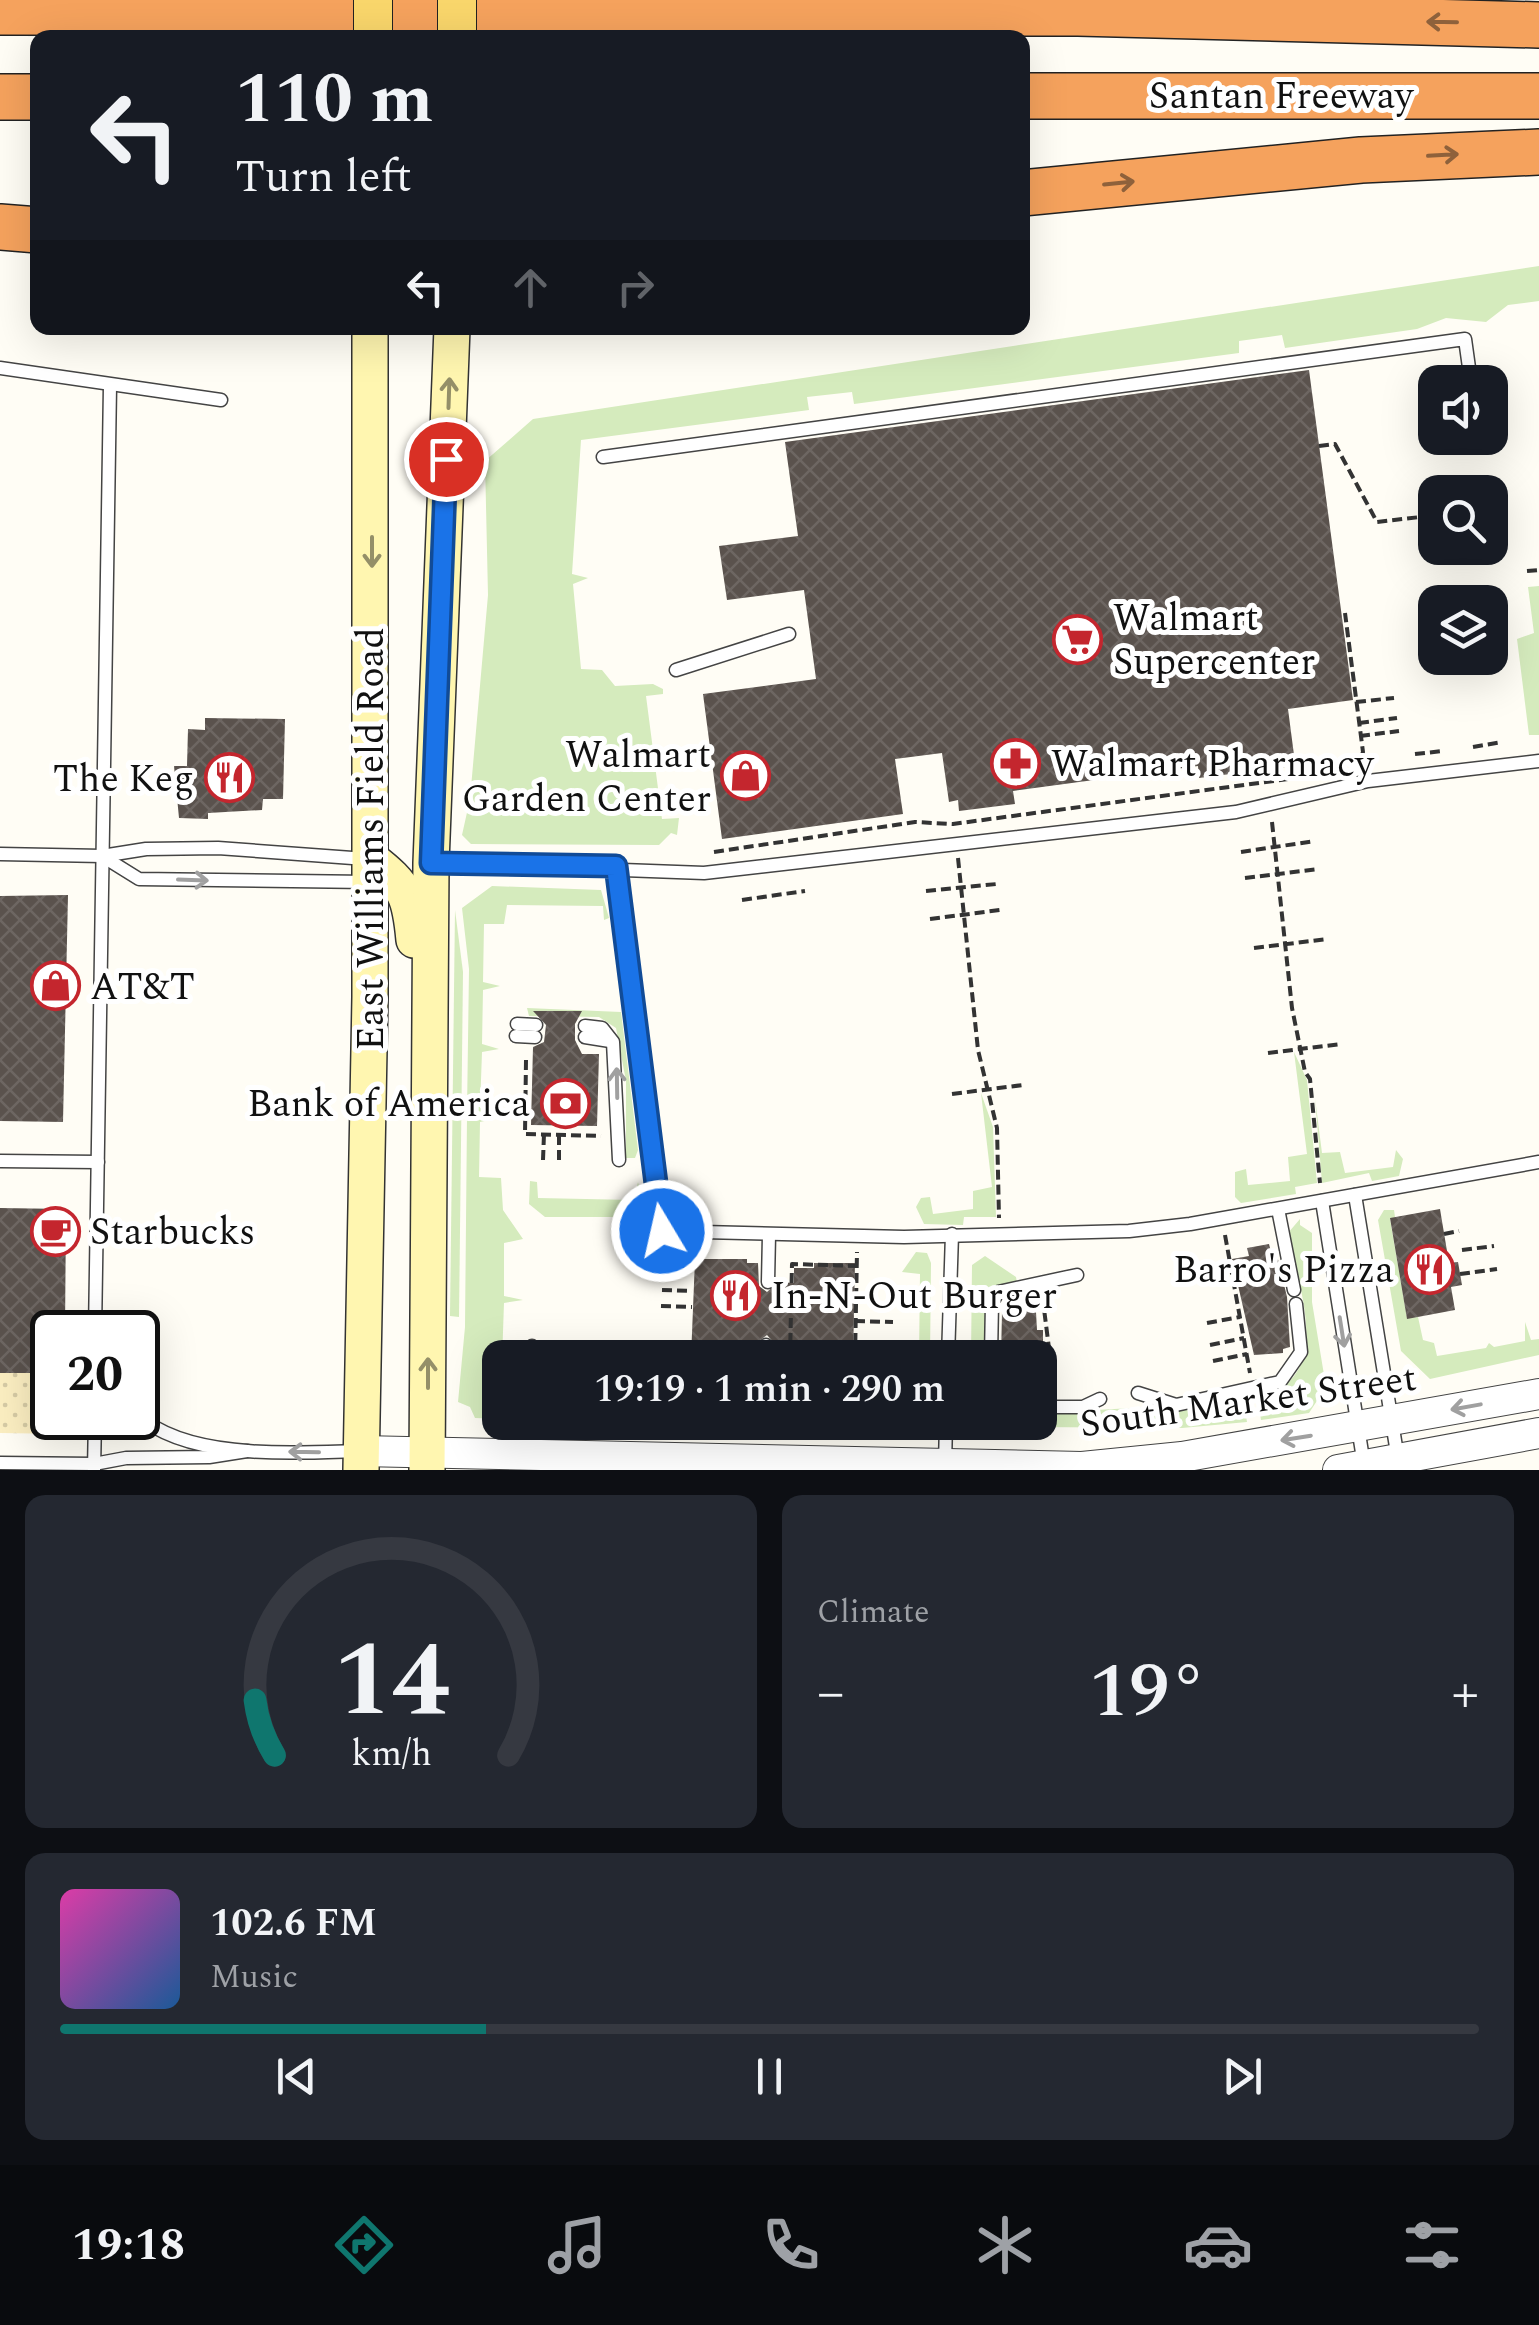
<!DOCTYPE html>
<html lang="en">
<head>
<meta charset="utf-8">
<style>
	:root { --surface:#171b24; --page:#242831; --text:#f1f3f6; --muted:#9ea1a6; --line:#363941; --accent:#0f766e }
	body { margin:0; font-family:Spectral,serif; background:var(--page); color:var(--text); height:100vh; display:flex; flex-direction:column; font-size:38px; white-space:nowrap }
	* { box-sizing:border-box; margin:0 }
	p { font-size:32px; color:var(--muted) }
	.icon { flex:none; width:55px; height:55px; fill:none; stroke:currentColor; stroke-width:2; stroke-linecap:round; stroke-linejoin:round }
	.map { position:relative; height:1470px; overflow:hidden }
	.details { display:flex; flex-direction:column; gap:25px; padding:25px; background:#0d0f14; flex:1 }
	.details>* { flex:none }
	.guide { position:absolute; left:30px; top:30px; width:1000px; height:305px; border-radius:20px; box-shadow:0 10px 40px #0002; background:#171b24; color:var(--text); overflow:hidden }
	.controls { position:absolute; left:1418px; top:365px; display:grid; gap:20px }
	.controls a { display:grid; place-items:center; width:90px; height:90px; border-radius:20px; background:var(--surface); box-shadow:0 10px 40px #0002; font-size:50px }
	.speed { position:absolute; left:30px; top:1310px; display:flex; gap:20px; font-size:50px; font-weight:700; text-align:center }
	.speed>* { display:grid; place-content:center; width:130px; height:130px; border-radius:50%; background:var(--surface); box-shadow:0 10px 40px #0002; line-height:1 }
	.speed .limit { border:5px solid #111; border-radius:15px; background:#fff; color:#111 }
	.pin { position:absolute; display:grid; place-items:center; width:85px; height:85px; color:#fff; margin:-42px; border:5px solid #fff; border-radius:50%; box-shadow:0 2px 10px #0007 }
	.me { position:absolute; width:110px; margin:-55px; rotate:351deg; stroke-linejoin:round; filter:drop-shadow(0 0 8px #0008) }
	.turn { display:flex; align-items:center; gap:35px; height:210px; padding:0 40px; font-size:45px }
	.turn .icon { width:130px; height:130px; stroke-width:2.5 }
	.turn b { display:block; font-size:70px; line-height:85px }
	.lanes { display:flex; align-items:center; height:95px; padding:0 40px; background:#0003; justify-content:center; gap:50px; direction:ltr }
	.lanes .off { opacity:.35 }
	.big { font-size:75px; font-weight:600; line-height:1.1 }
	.details .card { flex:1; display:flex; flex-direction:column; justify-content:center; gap:15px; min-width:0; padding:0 35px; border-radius:20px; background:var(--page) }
	.details .dial { align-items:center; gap:0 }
	.dial svg { height:260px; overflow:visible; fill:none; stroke:var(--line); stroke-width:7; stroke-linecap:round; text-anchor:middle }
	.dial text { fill:var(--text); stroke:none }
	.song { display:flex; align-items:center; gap:30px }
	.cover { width:120px; height:120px; border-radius:15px; background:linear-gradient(135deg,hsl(320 70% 55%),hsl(210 70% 35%)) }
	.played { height:10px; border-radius:5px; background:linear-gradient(90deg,var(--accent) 30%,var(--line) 30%) }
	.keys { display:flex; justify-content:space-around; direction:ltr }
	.heat { display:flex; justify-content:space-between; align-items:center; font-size:55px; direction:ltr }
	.details .tiles { flex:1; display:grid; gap:25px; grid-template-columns:1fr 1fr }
	.card:last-child { grid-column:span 2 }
	.trip { position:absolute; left:482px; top:1340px; width:575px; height:100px; border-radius:20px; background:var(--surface); box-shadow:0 10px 40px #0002; font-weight:600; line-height:100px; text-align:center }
	.tabs { display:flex; height:160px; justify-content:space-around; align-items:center; background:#090b0e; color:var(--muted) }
	.tabs .icon { width:70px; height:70px }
	.tabs .current { color:var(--accent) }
	.tabs b { font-size:45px; color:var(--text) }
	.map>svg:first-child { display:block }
</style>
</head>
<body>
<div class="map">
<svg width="1539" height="1470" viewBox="0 0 1539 1470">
	<defs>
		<pattern id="sand-dots" width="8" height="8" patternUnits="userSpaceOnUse" patternTransform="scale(2.5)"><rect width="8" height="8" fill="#fbeec1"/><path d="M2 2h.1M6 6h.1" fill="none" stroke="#d6cba5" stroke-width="1.8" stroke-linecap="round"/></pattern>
		<pattern id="building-cross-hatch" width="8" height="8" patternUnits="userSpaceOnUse" patternTransform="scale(2.5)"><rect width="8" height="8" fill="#5a524d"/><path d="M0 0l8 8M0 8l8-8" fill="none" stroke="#6d6662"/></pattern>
	</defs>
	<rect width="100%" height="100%" fill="#fffdf5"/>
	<g fill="#d5ebbd">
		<polygon points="1539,266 1539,301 1508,305 1486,322 1446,318 1417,329 1285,348 1282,335 1239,341 1239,353 854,404 852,392 807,397 809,410 581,440 572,574 588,578 573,584 581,669 602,670 615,686 653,684 663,689 663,694 646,696 662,819 679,818 677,835 671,833 659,845 471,844 462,835 470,799 488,595 485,461 533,419"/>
		<polygon points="1539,586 1539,735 1529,735 1517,639 1534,633 1528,587"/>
		<polygon points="492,886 601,890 609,918 604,920 603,906 507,905 504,924 484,924 483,982 500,986 483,990 482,1044 499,1049 482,1052 480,1108 498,1113 467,1112 469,969 462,908"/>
		<polygon points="455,910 463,972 459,1317 450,1316"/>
		<polygon points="527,1008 621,1012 638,1150 635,1158 626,1158 626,1081 616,1028 599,1017 529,1016"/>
		<polygon points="1294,1052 1307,1080 1317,1183 1295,1187 1296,1194 1241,1203 1235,1197 1235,1172 1246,1169 1248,1185 1290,1181 1288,1157 1307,1154"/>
		<polygon points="981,1093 993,1127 996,1217 964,1217 963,1225 924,1224 916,1207 921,1198 930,1197 933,1214 973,1209 973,1191 992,1187"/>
		<polygon points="1315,1098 1322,1153 1340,1152 1345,1173 1393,1167 1396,1150 1403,1159 1399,1176 1372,1181 1369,1173 1322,1183"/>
		<polygon points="467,1117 498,1118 480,1122 479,1177 501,1178 503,1210 523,1239 504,1243 504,1296 523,1300 504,1303 500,1419 475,1418 470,1407 458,1402 465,1327"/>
		<polygon points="530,1181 537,1182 538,1198 634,1200 638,1182 643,1204 633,1217 545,1217 529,1204"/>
		<polygon points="1384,1210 1394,1210 1395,1217 1390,1219 1407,1318 1418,1317 1423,1340 1434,1343 1437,1356 1486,1348 1489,1343 1494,1347 1525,1341 1525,1322 1531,1340 1539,1339 1539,1355 1430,1379 1401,1351 1378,1220"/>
		<path d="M1300,1219v6l12,8v69l14,85 -17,26 -48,7 -4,-24c80,-15 41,-109 31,-163z"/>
		<polygon points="916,1252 927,1253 931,1263 930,1357 919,1357 920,1274 902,1272"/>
		<polygon points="985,1256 1016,1277 1017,1283 995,1286 989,1293 986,1357 971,1358 972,1265"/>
		<polygon points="1243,1397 1247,1422 1182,1428 1032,1427 988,1433 981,1423 1040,1422 1040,1413 1151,1407 1168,1412"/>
		<polygon points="736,1423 880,1423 880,1438 866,1435"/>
	</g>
	<polygon fill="url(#sand-dots)" points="0,1373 52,1373 52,1418 64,1418 64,1434 0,1433"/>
	<g fill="url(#building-cross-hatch)">
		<polygon points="1309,370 1353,700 1288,709 1294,755 1284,757 1285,767 1199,778 1198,766 1013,791 1015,804 959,811 958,800 949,802 942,753 895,759 903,814 722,839 703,694 816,679 804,590 727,600 719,546 798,536 785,442"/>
		<polygon points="205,718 285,719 283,799 263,799 262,810 208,813 208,819 179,818 174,766 187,766 188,729 205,730"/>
		<polygon points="68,895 63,1122 0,1121 0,896"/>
		<polygon points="533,1011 582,1011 575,1024 575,1040 582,1054 599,1054 597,1126 531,1125 533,1047 544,1042 546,1025"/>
		<polygon points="0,1208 66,1209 65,1332 52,1332 52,1373 0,1373"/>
		<polygon points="1440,1209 1449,1263 1458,1262 1462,1285 1451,1287 1455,1310 1407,1319 1390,1218"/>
		<polygon points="1269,1244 1271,1252 1276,1251 1287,1297 1290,1347 1283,1349 1283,1353 1254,1355 1232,1259 1249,1256 1247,1248"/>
		<polygon points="695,1259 747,1259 747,1263 758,1263 759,1286 767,1292 778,1282 794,1283 794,1268 814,1268 814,1263 855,1263 853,1358 793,1358 793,1346 776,1345 767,1335 750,1348 712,1347 712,1358 691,1358"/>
		<polygon points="1032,1310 1036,1312 1037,1330 1043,1330 1043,1358 1001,1358 1002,1312"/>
	</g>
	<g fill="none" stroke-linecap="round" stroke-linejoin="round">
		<defs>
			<g id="service">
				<polyline points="0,368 221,400"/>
				<polyline points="603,457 1465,339 1471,382"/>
				<polyline points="676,670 789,634"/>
				<polyline points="0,854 102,856 146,849 218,848 366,859"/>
				<polyline points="102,856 139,879 368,882"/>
				<polyline points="433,863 704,873 1236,812 1368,781 1539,761"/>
				<polyline points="616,866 662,1231 904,1237 1129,1231 1190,1224 1539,1162"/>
				<polyline points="517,1024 536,1025"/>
				<polyline points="585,1026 602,1028 613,1042 619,1160"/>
				<polyline points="516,1036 535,1037"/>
				<polyline points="585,1037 610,1041"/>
				<polyline points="0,1161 98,1162"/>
				<polyline points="1355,1195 1398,1459"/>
				<polyline points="1322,1201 1364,1465"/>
				<polyline points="1278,1209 1294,1290"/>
				<polyline points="768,1282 769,1235"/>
				<polyline points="95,1332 110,386"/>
				<polyline points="991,1356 992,1303 998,1292 1077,1275"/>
				<polyline points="532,1358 532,1346"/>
				<polyline points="766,1358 766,1345"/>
				<polyline points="948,1358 952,1234"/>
				<polyline points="1138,1393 1176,1405 1280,1382 1301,1352 1296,1304"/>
				<polyline points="1040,1407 1083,1407 1100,1399"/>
				<path d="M138,1415c49,45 155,38 219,36"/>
				<polyline points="0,1463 94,1464 126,1458 209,1457 247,1451"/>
				<polyline points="945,1465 946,1422"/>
				<polyline points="94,1470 95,1418"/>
			</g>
			<g id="tertiary">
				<polyline points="361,1451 1082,1467 1182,1457 1539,1394"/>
				<polyline points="1338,1470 1539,1433"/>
			</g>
			<g id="secondary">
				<path d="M371,859c35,27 39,37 43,81"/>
				<polyline points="361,1470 370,997 370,328"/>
				<polyline points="427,1470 431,863 452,328"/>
			</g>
			<g id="motorway">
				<polyline points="0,12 1078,13 1539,25"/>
				<polyline points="1022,96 1539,96"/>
				<polyline points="0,97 38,97"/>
				<polyline points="1022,193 1361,160 1539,152"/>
				<polyline points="0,227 38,230"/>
			</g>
		</defs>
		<use href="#service" stroke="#444" stroke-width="15"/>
		<use href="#tertiary" stroke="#444" stroke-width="32"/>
		<use href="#secondary" stroke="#333" stroke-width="38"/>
		<use href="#motorway" stroke="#222" stroke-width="48"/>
		<g stroke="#333" stroke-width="4" stroke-dasharray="10 5" stroke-linecap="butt">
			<polyline points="1319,446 1335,444 1377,522 1429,516"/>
			<polyline points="1527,571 1539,570"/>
			<polyline points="1356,702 1394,698"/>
			<polyline points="1359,723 1397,718"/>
			<polyline points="1360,736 1399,731"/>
			<polyline points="1473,747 1502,742"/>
			<polyline points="1415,754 1443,751"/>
			<polyline points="1272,822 1292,1008 1305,1072 1310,1079 1320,1183"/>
			<polyline points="714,852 915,822 953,824 1288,779 1307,766 1360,760 1363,752 1345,613"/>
			<polyline points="1241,852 1315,841"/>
			<polyline points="958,858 978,1050 997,1128 999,1218"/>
			<polyline points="1245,878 1319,869"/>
			<polyline points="926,891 997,884"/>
			<polyline points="742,900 805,891"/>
			<polyline points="930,919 1000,910"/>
			<polyline points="1254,948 1328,939"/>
			<polyline points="1268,1053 1341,1044"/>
			<polyline points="526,1060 525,1134 601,1136"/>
			<polyline points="952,1094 1023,1085"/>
			<polyline points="463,1115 498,1115"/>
			<polyline points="543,1160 544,1134"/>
			<polyline points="559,1160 559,1135"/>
			<polyline points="1444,1234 1459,1231"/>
			<polyline points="1225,1235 1250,1373"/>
			<polyline points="1462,1250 1494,1246"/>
			<polyline points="1460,1274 1497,1269"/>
			<polyline points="662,1290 692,1291"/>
			<polyline points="1039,1301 1043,1301 1050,1356 1043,1357"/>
			<polyline points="661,1306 692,1307"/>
			<polyline points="855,1321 893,1322"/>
			<polyline points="1207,1323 1240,1317"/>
			<polyline points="1210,1345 1244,1338"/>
			<polyline points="790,1358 792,1264 856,1266"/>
			<polyline points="855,1358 857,1252"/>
			<polyline points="1213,1361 1247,1354"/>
			<polyline points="711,1423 711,1422"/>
			<polyline points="883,1437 883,1422"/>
		</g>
		<use href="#service" stroke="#fff" stroke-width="12"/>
		<use href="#tertiary" stroke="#fff" stroke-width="30"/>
		<use href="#secondary" stroke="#fff6b0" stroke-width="35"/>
		<use href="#motorway" stroke="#f5a25d" stroke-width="45"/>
		<defs>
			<g id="primary-bridge">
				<polyline points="373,38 373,0"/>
				<polyline points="457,38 457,0"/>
			</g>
		</defs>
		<use href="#primary-bridge" stroke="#222" stroke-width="40" stroke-linecap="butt"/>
		<use href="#primary-bridge" stroke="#f9d66b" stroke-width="38"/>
	</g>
	<defs><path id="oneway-shaft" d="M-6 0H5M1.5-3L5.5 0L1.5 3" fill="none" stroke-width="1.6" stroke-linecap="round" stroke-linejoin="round" transform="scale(2.5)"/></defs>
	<g stroke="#8e613b">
		<use href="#oneway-shaft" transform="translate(1442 22) rotate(-179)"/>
		<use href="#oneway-shaft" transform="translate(1443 155) rotate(-3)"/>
		<use href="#oneway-shaft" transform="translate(1119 183) rotate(-6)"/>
	</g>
	<g stroke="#948f68">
		<use href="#oneway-shaft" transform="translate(449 393) rotate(-88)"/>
		<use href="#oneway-shaft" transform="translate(372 552) rotate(90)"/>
		<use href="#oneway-shaft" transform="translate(428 1373) rotate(-90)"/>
	</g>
	<g stroke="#a0a0a0">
		<use href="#oneway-shaft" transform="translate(193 880) rotate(2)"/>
		<use href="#oneway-shaft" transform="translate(617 1083) rotate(-91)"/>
		<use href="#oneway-shaft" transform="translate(1342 1332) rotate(81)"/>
		<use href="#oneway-shaft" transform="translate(1466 1407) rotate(170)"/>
		<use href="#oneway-shaft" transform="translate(1296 1438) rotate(171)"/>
		<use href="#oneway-shaft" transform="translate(304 1452) rotate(-179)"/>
	</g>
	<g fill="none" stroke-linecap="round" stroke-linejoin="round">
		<defs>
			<polyline id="route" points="446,459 431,863 616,866 662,1231"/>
		</defs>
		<use href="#route" stroke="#114b97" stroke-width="25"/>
		<use href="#route" stroke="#1a73e8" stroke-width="18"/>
	</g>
	<defs>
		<symbol id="supermarket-ring" viewBox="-11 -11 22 22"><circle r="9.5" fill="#fff" stroke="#c4262e" stroke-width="1.5"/><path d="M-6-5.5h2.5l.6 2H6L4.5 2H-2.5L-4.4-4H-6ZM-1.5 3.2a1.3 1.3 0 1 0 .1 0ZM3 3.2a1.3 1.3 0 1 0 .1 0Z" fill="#c4262e"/></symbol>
		<symbol id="pharmacy-ring" viewBox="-11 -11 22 22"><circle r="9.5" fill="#fff" stroke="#c4262e" stroke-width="1.5"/><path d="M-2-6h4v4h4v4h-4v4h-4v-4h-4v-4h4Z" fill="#c4262e"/></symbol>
		<symbol id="shop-ring" viewBox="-11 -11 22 22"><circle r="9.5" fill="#fff" stroke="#c4262e" stroke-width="1.5"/><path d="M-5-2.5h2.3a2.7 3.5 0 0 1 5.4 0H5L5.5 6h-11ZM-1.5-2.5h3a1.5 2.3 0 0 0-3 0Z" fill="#c4262e"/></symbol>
		<symbol id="restaurant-ring" viewBox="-11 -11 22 22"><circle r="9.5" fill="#fff" stroke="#c4262e" stroke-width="1.5"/><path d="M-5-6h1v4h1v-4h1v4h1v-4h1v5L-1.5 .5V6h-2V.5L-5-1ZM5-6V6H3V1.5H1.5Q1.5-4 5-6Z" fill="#c4262e"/></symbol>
		<symbol id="bank-ring" viewBox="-11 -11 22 22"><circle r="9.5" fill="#fff" stroke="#c4262e" stroke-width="1.5"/><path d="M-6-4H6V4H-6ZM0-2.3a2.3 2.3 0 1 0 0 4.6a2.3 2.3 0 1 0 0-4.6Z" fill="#c4262e"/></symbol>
		<symbol id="cafe-ring" viewBox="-11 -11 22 22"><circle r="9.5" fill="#fff" stroke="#c4262e" stroke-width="1.5"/><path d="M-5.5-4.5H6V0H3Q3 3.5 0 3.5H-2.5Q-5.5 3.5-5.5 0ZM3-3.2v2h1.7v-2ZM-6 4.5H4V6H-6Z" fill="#c4262e"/></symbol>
	</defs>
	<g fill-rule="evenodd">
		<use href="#supermarket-ring" x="1050" y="612" width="55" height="55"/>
		<use href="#pharmacy-ring" x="988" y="736" width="55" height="55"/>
		<use href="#shop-ring" x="718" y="748" width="55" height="55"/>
		<use href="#restaurant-ring" x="202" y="750" width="55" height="55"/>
		<use href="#shop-ring" x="28" y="958" width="55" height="55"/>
		<use href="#bank-ring" x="538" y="1076" width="55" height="55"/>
		<use href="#cafe-ring" x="28" y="1204" width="55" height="55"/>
		<use href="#restaurant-ring" x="1402" y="1242" width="55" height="55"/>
		<use href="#restaurant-ring" x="708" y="1268" width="55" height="55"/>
	</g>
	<g text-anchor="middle" stroke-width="10" stroke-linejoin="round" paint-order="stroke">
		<g font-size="38" fill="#111" stroke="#fff">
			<text x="1281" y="108">Santan Freeway</text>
			<text transform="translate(370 839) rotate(-90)" y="13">East Williams Field Road</text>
			<text transform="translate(1248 1400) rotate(-8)" y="13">South Market Street</text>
		</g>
		<g font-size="38" fill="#111" stroke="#fff" text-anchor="start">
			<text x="1113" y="630">Walmart<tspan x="1113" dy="44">Supercenter</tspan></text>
			<text x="711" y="767" text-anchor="end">Walmart<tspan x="711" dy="44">Garden Center</tspan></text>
			<text x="1051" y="776">Walmart Pharmacy</text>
			<text x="194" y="791" text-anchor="end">The Keg</text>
			<text x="90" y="999">AT&amp;T</text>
			<text x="530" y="1116" text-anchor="end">Bank of America</text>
			<text x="90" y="1244">Starbucks</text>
			<text x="1394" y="1282" text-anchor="end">Barro's Pizza</text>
			<text x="771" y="1308">In-N-Out Burger</text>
		</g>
	</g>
</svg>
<div class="controls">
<a><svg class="icon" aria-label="sound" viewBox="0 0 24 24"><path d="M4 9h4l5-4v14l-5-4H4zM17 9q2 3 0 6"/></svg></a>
<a><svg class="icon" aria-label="search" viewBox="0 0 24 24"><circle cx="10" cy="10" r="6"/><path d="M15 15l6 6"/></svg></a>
<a><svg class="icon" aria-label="layers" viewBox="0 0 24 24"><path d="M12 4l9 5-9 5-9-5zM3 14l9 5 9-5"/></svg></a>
</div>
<div class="speed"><div class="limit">20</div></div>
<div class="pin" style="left:446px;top:459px;background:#d93025"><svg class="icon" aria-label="arrive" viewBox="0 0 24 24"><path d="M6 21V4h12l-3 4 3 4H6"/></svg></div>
<svg class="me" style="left:662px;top:1231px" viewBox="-20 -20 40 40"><circle r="17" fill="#1a73e8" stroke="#fff" stroke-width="3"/><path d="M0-11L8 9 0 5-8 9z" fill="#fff"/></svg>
<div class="trip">19:19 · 1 min · 290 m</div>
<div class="guide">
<div class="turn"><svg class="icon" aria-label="left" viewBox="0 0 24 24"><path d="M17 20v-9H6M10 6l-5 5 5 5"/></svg><div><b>110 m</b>Turn left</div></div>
<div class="lanes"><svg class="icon" aria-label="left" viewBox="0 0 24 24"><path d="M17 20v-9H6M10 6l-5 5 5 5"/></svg><svg class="icon off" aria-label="ahead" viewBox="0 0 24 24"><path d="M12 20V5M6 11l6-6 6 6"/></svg><svg class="icon off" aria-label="right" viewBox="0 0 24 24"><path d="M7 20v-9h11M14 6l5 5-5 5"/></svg></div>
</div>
</div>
<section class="details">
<div class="tiles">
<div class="card dial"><svg viewBox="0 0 100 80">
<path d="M14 69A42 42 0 1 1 86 69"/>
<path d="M14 69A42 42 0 0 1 8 52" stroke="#0f766e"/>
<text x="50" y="56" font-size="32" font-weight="700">14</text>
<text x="50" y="72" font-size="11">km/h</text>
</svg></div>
<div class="card"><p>Climate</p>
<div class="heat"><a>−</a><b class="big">19°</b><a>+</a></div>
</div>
<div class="card">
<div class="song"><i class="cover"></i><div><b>102.6 FM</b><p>Music</p></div></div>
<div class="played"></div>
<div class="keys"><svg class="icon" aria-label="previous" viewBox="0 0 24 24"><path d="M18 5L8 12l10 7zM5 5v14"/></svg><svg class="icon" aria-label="pause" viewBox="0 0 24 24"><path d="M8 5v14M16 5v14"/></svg><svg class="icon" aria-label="next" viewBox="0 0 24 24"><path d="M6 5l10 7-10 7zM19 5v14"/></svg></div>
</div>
</div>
</section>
<nav class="tabs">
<b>19:18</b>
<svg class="icon current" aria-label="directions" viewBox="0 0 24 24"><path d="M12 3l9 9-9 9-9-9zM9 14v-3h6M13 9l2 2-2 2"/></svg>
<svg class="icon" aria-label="music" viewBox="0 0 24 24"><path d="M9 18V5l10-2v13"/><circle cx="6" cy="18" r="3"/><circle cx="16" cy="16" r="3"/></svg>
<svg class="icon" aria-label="phone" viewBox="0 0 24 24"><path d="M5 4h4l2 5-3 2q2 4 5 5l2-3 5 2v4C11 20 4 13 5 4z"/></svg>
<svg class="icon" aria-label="climate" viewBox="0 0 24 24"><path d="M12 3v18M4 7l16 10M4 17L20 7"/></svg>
<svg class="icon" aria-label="car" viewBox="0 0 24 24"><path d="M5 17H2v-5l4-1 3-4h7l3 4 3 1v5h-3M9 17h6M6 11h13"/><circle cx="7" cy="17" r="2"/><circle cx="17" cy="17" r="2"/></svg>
<svg class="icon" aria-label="filters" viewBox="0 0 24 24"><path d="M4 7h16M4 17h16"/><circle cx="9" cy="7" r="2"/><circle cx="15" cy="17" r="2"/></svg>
</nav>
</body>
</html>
